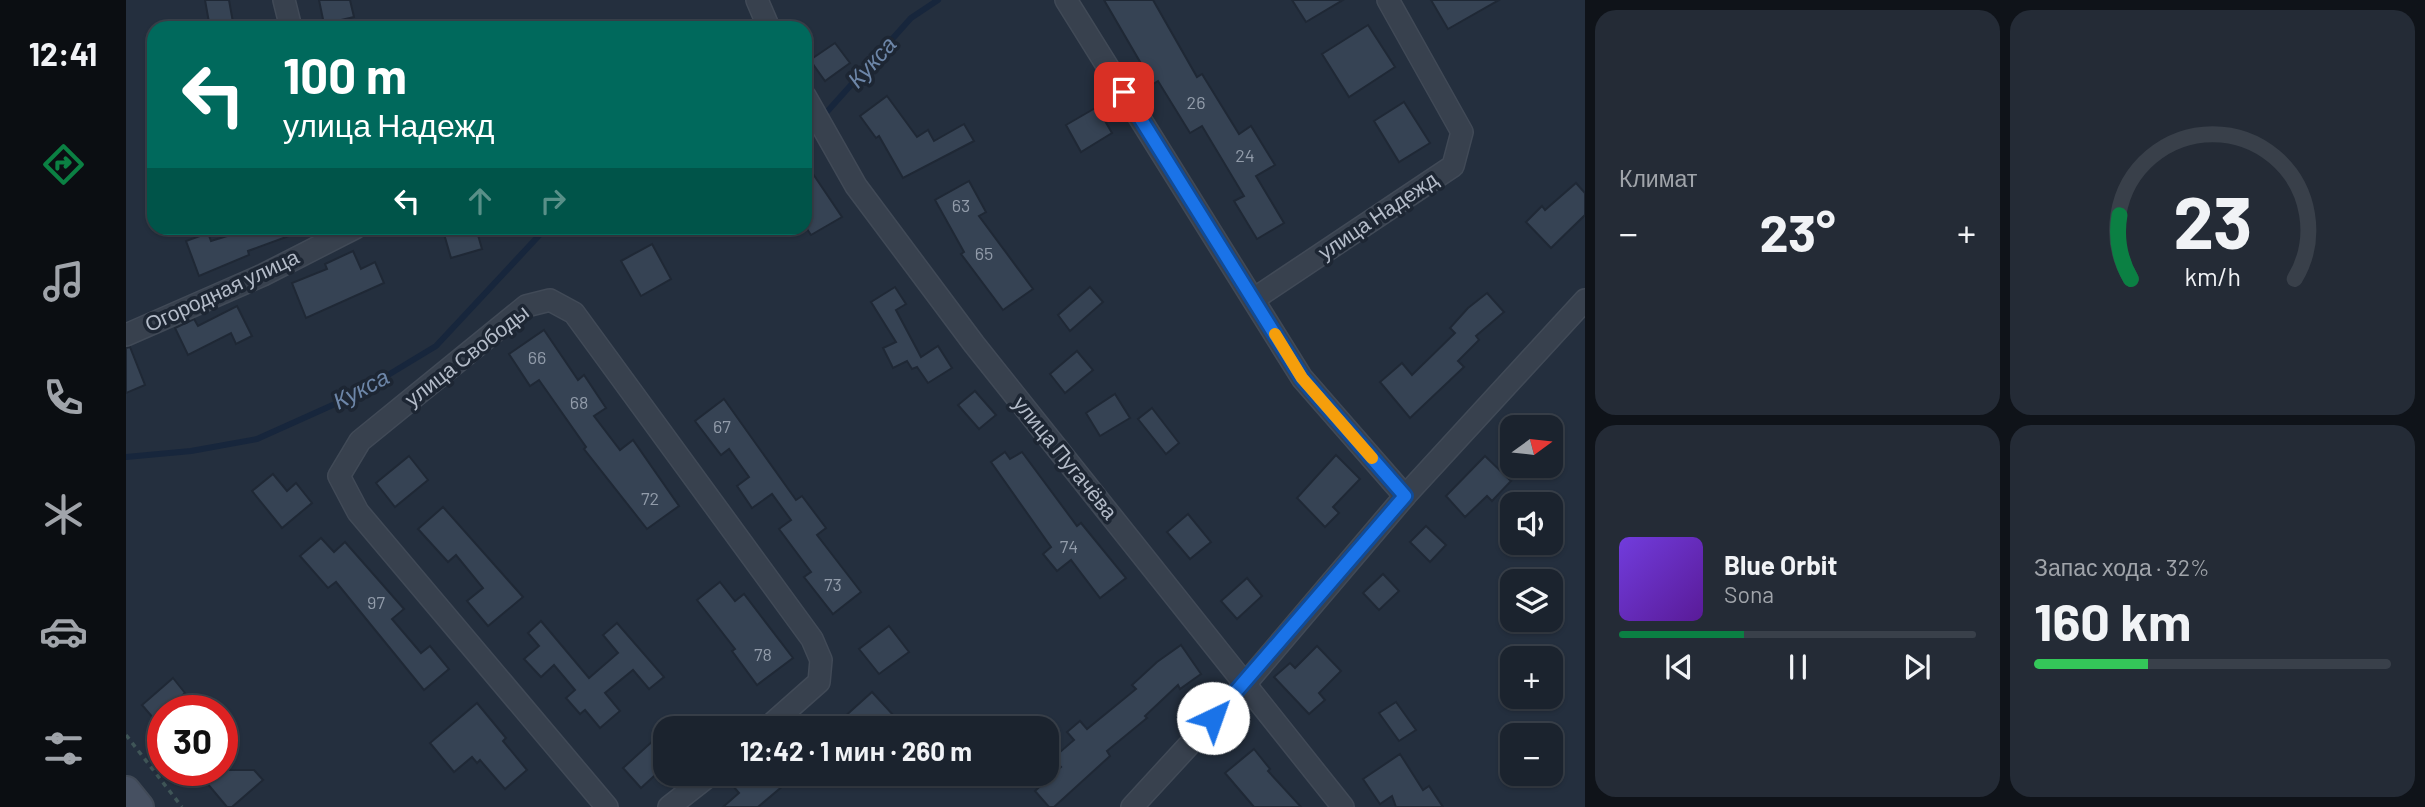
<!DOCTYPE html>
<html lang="ru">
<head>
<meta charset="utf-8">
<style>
	:root { --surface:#1b232e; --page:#242b36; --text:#f1f3f6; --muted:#a0a4aa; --line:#39404a; --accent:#0b8043 }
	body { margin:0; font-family:Barlow,sans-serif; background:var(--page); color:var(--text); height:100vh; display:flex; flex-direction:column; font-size:26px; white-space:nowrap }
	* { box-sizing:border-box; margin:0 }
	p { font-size:23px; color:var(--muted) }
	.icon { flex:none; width:38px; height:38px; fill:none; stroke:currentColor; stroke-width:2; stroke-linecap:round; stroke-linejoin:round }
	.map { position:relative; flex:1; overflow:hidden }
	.drawer { display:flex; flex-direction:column; gap:10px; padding:10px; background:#0f1319; width:840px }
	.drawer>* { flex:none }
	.guide { position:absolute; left:21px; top:21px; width:665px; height:214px; border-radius:21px; box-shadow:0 2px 5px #0004,0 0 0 2px var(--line); background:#00695c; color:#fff; overflow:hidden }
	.needle { width:46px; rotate:75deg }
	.buttons { position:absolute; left:1374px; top:415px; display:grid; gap:14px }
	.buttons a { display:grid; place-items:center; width:63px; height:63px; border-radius:14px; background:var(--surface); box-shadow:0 2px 5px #0004,0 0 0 2px var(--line); font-size:35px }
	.speed { position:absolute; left:21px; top:695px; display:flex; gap:14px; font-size:35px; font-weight:700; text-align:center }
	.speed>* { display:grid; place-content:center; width:91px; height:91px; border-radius:50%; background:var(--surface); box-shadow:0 2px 5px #0004,0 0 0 2px var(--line); line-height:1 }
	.speed .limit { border:10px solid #d22; background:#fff; color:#111 }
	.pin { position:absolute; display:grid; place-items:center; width:60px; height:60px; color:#fff; margin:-30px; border-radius:14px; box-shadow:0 4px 10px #0006 }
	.me { position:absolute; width:77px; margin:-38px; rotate:42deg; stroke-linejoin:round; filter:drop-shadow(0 0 5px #0008) }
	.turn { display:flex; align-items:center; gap:24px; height:147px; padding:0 21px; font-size:32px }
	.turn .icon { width:91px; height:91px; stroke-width:2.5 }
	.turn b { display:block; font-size:49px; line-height:60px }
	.lanes { display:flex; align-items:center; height:66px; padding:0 21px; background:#0003; justify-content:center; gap:35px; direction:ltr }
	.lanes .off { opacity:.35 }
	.big { font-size:52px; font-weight:700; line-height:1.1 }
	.drawer .card { flex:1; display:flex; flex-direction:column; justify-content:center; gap:10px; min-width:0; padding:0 24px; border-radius:21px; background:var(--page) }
	.drawer .dial { align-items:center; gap:0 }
	.dial svg { height:182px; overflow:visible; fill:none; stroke:var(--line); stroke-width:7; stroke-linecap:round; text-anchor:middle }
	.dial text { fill:var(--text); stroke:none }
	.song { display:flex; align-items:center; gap:21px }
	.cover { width:84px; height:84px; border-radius:10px; background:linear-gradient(135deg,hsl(260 70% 55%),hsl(270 70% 35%)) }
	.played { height:7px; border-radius:4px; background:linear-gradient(90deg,var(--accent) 35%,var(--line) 35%) }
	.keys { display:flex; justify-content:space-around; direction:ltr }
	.heat { display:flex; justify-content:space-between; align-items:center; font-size:38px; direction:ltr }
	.charge { height:10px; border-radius:5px; background:linear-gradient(90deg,#34c759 32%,var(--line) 0) }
	.drawer .tiles { flex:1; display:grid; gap:10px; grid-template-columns:repeat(2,1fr) }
	.trip { position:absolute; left:527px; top:716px; width:406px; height:70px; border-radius:21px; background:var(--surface); box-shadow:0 2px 5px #0004,0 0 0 2px var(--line); font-weight:700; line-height:70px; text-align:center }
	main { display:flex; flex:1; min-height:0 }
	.dock { display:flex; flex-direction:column; width:126px; justify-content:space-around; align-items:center; background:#0b0e12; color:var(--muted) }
	.dock .icon { width:49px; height:49px }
	.dock .selected { color:var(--accent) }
	.dock b { font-size:32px; color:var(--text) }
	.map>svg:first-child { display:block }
</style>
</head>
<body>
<main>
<nav class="dock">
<b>12:41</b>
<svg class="icon selected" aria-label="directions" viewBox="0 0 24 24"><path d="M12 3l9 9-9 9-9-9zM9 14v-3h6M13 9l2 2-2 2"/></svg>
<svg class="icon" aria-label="music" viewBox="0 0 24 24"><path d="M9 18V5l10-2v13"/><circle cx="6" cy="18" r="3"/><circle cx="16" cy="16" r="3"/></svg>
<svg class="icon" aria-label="phone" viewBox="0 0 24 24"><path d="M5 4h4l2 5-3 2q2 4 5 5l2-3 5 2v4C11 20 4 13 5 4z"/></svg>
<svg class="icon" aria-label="climate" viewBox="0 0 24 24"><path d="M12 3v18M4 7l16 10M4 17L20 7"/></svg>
<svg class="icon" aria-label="car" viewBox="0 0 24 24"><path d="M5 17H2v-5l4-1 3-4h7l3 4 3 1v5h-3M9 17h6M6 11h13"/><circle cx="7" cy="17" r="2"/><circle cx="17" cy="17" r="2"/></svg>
<svg class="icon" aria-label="filters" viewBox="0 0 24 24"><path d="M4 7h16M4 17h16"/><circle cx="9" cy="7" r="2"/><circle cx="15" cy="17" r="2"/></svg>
</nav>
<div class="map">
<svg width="1459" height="807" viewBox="0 0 1459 807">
	<rect width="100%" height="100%" fill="#242f3e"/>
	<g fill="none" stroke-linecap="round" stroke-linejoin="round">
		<g stroke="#17263c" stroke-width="6">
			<polyline points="679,120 699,114 785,18 812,0"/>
			<polyline points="0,457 65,451 131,439 229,395 310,346 420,228"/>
		</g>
	</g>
	<g fill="#364354" stroke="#1f2835" stroke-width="2">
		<polygon points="79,0 103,0 108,28 84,28"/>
		<polygon points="193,0 224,0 228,17 198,24"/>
		<polygon points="978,0 1027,0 1071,77 1076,74 1113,134 1125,126 1149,165 1130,176 1158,223 1131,239 1108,201 1118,196 1076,126 1064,133 1032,81 1027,84"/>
		<polygon points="1166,0 1217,0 1180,22"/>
		<polygon points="1305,0 1373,0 1322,29"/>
		<polygon points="1242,25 1269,67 1223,97 1196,54"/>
		<polygon points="709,43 724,63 699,81 684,60"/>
		<polygon points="761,96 791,137 802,130 808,141 838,124 848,141 777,178 753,136 750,138 734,116"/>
		<polygon points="1278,102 1304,143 1273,162 1248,121"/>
		<polygon points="971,107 986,133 955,152 940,125"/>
		<polygon points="679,162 716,217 685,235 679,226"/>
		<polygon points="843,181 860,212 853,216 907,289 877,310 835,254 838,252 809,200"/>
		<polygon points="1450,183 1459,193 1459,215 1425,248 1400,222 1416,206 1419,210"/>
		<polygon points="127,228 182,229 122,251 123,255 73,276 60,241 82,233 85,241"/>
		<polygon points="341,228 350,228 356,249 325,258 318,234"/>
		<polygon points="526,244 545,279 515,296 495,261"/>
		<polygon points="227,251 235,269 249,262 258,283 180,318 166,283 201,269 199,264"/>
		<polygon points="769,287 780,304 770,310 795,357 812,346 826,368 802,383 791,367 786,369 781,361 767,368 757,348 770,342 745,302"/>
		<polygon points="964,287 977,302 944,331 932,315"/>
		<polygon points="1361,293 1378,312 1350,336 1353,340 1332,361 1338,367 1284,418 1254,382 1276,363 1286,375 1329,333 1324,328 1342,308"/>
		<polygon points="111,306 126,336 110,344 105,333 62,355 49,328 68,319 72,326"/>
		<polygon points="418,330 452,380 458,375 480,408 468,416 494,450 507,440 553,506 521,529 458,449 460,447 413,380 404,386 383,354"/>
		<polygon points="4,347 19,385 0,393 0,348"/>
		<polygon points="951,351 967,370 939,393 924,374"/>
		<polygon points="849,391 870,415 853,429 832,405"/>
		<polygon points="989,394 1004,418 974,436 960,413"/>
		<polygon points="598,399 670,500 676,496 700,528 691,535 735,592 707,614 678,577 685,572 653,529 665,520 646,494 626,508 611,486 623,477 603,449 595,455 569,421"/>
		<polygon points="1026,408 1053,443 1040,454 1012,419"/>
		<polygon points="879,452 884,459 896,452 951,526 955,523 1000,578 974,598 945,560 931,571 917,554 925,547 865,462"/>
		<polygon points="1210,455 1234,479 1207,507 1213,513 1199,527 1171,498"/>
		<polygon points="283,456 302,480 269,507 250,483"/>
		<polygon points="1359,456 1385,481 1366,501 1361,496 1339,517 1320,496"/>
		<polygon points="147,474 161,491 170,483 186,503 156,528 126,491"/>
		<polygon points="317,507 397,597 362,626 341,601 357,588 330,555 322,562 292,529"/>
		<polygon points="1062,514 1085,542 1064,559 1041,532"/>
		<polygon points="1300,526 1320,545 1304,562 1284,542"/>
		<polygon points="195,538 208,552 219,542 278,609 266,619 295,653 304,646 323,669 298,690 210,582 202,588 174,556"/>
		<polygon points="1257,574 1273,591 1253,610 1237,593"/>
		<polygon points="1121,578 1136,596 1111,619 1095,601"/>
		<polygon points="594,582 609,601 618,594 667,658 631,685 606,651 609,649 571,600"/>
		<polygon points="415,621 463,678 492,653 477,635 491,623 538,677 523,689 507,670 479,693 494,711 474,728 459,710 454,714 440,698 449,690 428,665 415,677 398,659 413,646 402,633"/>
		<polygon points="763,626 783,652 753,674 733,649"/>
		<polygon points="1055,645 1075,674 1054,689 1052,685 1019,716 1021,718 981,751 984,756 928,807 923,807 909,791 935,767 927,758 948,740 941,732 954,721 961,729 1010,689 1006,685 1031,662"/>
		<polygon points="1191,646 1215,671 1193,693 1199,700 1183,714 1148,677 1164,663 1169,668"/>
		<polygon points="47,678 59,693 52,699 63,710 37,710 28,719 16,705"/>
		<polygon points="746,692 769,717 758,728 706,728"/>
		<polygon points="1270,702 1290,730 1273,741 1253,713"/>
		<polygon points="351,703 380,738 377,741 401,770 379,789 354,760 351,763 346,757 328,772 304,743"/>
		<polygon points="529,739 539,751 539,766 515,788 497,768"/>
		<polygon points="1128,749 1144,769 1142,771 1175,807 1128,807 1099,773"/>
		<polygon points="1274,754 1297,790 1303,786 1317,807 1270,807 1266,796 1254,804 1237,779"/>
		<polygon points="70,770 128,770 137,780 106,807 101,807"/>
		<polygon points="620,774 671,774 632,807 597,807 613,793 606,785"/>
	</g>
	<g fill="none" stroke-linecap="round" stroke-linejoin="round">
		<defs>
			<g id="street">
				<polyline points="158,0 165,28"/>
				<polyline points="631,0 643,28"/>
				<polyline points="940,0 1176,378 1279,496"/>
				<polyline points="679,96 730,186 848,344 1217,807"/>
				<polyline points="1128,299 1327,166 1336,132 1262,0"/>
				<polyline points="0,335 137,275 229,228"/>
				<polyline points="481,807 232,512 213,476 234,441 400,306 424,300 448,313 686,639 695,660 693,682 641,728"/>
				<polyline points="543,807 585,774"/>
				<polyline points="1006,807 1120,683 1279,496 1459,300"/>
			</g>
			<polyline id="secondary" points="0,791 13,807"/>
		</defs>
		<use href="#street" stroke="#414a57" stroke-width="24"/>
		<use href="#secondary" stroke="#414a57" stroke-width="32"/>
		<polyline stroke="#3f5557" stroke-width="3.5" stroke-dasharray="5 5" stroke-linecap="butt" points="0,735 56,807"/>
		<use href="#street" stroke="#38414e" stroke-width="21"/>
		<use href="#secondary" stroke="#465061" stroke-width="28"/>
	</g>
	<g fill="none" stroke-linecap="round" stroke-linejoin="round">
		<defs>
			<polyline id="route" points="998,92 1176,378 1279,496 1087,718"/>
		</defs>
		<use href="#route" stroke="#114b97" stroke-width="18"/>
		<use href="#route" stroke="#1a73e8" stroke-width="12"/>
		<polyline stroke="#f59e0b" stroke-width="12" points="1149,334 1176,378 1246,458"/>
	</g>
	<g text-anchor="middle" stroke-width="7" stroke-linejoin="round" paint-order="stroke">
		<g font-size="18" fill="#929caa">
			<text x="1070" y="109">26</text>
			<text x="1119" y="162">24</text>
			<text x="835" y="212">63</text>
			<text x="858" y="260">65</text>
			<text x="411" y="364">66</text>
			<text x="453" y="409">68</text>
			<text x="596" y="433">67</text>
			<text x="524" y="505">72</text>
			<text x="943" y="553">74</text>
			<text x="707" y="591">73</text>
			<text x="250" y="609">97</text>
			<text x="637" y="661">78</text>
		</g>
		<g font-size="21" fill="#b4bcc9" stroke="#1d2633">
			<text transform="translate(1252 216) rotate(-34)" y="7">улица Надежд</text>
			<text transform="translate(96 291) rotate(-25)" y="7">Огородная улица</text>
			<text transform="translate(341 356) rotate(-38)" y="7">улица Свободы</text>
			<text transform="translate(939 458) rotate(51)" y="7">улица Пугачёва</text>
		</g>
		<g font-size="23" font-style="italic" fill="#6d86a8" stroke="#1d2633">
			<text transform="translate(746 62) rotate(-48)" y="8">Кукса</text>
			<text transform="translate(235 389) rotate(-28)" y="8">Кукса</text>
		</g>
	</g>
</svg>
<div class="buttons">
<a><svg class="needle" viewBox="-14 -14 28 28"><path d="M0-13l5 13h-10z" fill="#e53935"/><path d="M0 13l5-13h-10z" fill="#a0a4aa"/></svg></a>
<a><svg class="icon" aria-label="sound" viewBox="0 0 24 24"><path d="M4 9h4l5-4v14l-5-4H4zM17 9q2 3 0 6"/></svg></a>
<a><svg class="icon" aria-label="layers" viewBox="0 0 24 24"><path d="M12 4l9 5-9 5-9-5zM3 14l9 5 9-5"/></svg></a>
<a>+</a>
<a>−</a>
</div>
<div class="speed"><div class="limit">30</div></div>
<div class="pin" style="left:998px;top:92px;background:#d93025"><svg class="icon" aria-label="arrive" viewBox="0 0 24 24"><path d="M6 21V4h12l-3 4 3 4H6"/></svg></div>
<svg class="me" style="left:1087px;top:718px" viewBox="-20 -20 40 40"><circle r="19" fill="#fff"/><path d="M0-13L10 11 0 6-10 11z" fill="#1a73e8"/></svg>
<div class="trip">12:42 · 1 мин · 260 m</div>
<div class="guide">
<div class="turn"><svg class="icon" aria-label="left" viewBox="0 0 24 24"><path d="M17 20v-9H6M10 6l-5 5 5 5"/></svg><div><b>100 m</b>улица Надежд</div></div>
<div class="lanes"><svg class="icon" aria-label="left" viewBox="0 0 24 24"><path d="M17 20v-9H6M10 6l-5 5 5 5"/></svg><svg class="icon off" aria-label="ahead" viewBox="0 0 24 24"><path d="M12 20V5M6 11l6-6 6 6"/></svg><svg class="icon off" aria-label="right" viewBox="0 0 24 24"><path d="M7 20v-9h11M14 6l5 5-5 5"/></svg></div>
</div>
</div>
<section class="drawer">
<div class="tiles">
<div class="card"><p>Климат</p>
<div class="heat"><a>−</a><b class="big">23°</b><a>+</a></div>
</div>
<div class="card dial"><svg viewBox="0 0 100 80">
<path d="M14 69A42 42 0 1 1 86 69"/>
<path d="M14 69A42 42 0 0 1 9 41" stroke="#0b8043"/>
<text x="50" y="56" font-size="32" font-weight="700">23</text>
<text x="50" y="72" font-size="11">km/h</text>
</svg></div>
<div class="card">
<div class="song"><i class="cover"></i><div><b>Blue Orbit</b><p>Sona</p></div></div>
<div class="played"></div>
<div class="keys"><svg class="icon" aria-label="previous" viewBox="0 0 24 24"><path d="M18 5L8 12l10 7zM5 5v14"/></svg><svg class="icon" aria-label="pause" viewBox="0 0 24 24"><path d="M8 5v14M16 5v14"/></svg><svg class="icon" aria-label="next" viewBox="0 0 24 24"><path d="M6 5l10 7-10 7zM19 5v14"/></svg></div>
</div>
<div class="card"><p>Запас хода · 32%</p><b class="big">160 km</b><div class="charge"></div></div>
</div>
</section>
</main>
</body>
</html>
